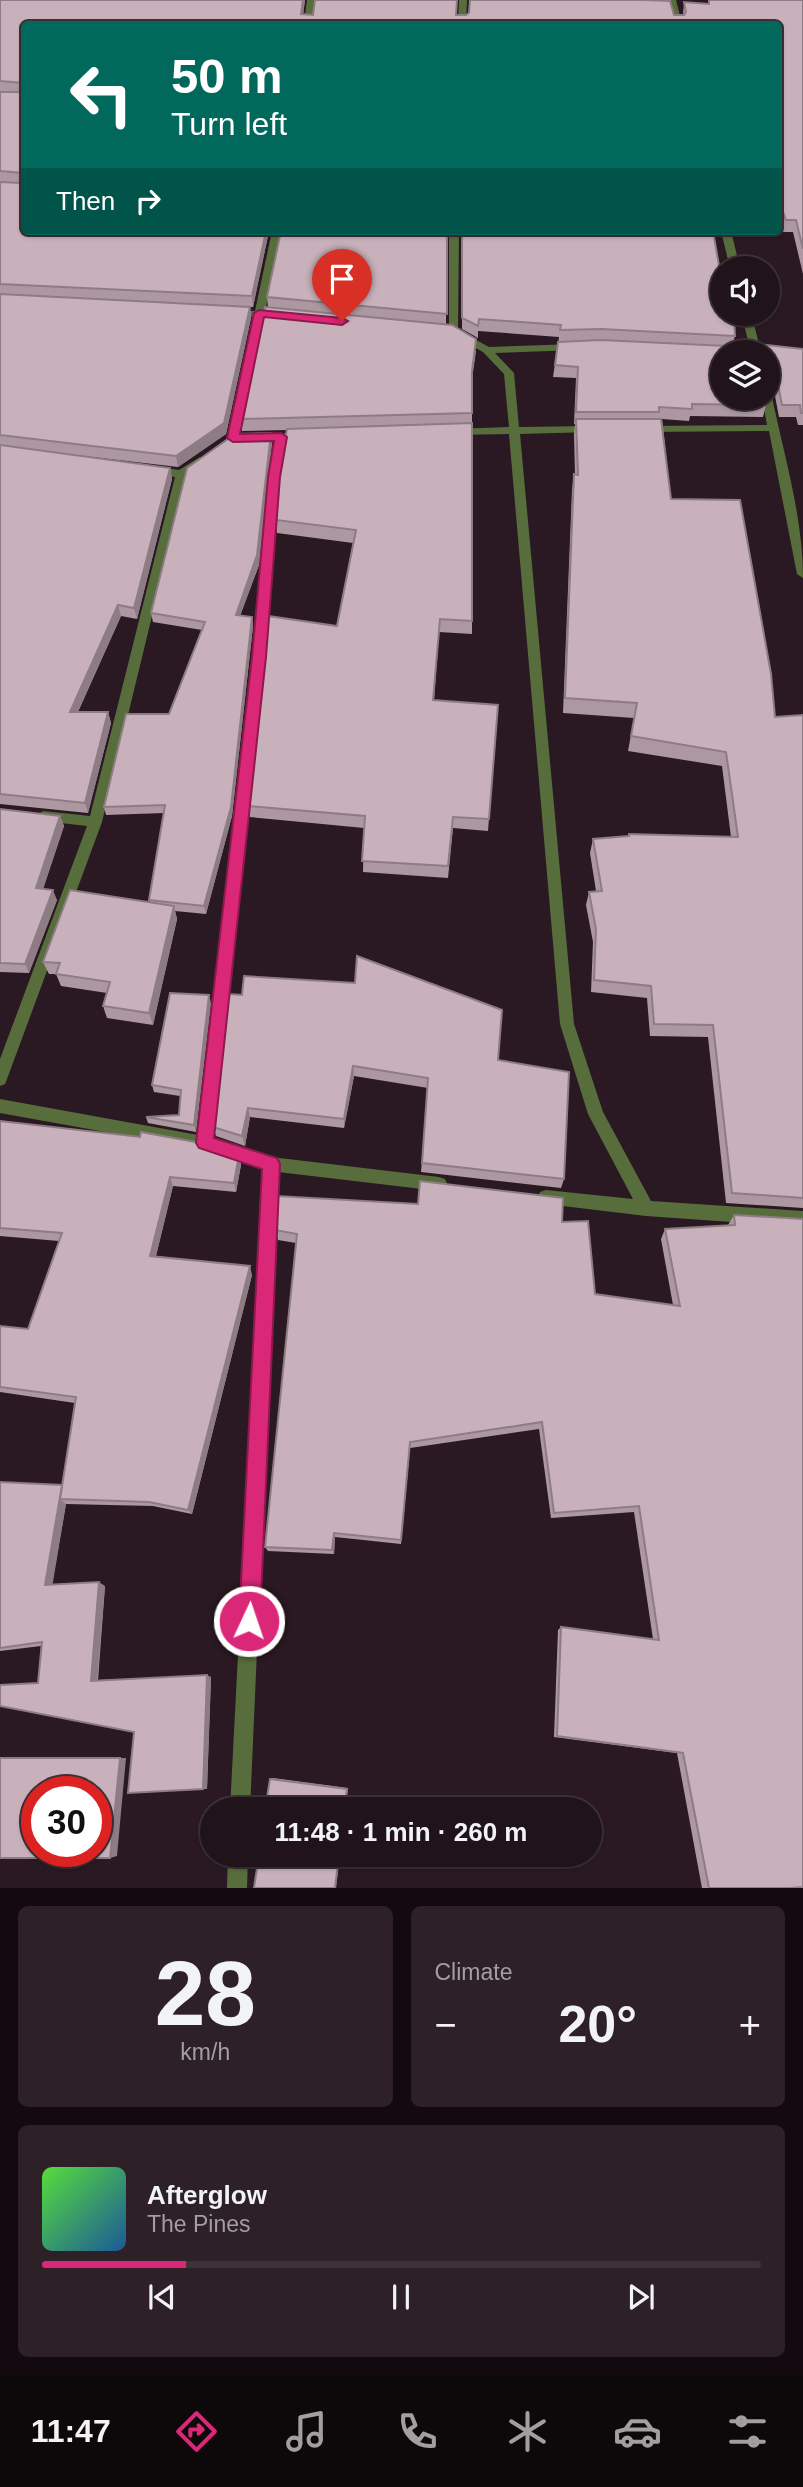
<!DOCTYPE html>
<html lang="en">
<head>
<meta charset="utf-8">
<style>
	:root { --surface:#20131a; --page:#2d2027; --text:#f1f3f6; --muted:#a29ea2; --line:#3d3239; --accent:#db2777 }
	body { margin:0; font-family:Helvetica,sans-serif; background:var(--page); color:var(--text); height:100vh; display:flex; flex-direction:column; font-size:26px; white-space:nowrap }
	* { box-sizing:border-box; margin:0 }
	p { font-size:23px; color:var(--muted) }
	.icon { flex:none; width:38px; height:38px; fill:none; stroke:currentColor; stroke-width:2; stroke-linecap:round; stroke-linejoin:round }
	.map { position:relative; height:1888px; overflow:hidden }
	.drawer { display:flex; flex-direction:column; gap:18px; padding:18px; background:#120a0e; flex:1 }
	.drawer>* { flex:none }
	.hud { position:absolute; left:21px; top:21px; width:761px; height:214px; border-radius:7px; box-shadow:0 2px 5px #0004,0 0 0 2px var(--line); background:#00695c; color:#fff; overflow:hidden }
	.controls { position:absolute; left:710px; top:256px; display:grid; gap:14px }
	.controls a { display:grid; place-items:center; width:70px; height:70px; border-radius:50%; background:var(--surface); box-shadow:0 2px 5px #0004,0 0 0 2px var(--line); font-size:35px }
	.speed { position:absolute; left:21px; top:1776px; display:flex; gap:14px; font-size:35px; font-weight:700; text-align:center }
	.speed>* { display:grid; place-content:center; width:91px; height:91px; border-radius:50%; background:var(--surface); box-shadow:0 2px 5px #0004,0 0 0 2px var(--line); line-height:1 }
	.speed .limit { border:10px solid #d22; background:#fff; color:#111 }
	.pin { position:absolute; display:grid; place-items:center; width:60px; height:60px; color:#fff; margin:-72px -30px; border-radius:50% 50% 50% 0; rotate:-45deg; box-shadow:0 0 7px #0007 }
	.pin .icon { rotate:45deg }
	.me { position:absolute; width:77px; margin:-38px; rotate:3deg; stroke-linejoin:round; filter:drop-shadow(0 0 5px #0008) }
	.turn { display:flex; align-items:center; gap:24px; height:147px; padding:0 35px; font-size:32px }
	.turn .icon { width:91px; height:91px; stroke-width:2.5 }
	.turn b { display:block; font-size:49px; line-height:60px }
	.then { display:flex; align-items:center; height:66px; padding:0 35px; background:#0003; gap:14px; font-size:26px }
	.big { font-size:52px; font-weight:700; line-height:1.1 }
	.drawer .tile { flex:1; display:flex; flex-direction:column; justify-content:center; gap:10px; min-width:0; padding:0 24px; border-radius:10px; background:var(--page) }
	.drawer .dial { align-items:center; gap:0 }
	.dial b { font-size:91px; line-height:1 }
	.song { display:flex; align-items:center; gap:21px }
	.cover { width:84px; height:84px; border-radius:10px; background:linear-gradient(135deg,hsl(110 70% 55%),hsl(210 70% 35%)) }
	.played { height:7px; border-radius:4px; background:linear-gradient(90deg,var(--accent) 20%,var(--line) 20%) }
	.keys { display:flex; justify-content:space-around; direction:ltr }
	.heat { display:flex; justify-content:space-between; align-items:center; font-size:38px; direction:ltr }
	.drawer .tiles { flex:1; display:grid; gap:18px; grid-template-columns:1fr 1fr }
	.tile:last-child { grid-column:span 2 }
	.trip { position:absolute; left:200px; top:1797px; width:402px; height:70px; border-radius:35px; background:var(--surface); box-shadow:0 2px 5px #0004,0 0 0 2px var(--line); font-weight:700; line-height:70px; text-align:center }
	.tab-bar { display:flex; height:112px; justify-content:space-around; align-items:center; background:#0d080a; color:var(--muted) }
	.tab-bar .icon { width:49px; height:49px }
	.tab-bar .selected { color:var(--accent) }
	.tab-bar b { font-size:32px; color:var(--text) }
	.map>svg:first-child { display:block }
</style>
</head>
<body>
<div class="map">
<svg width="803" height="1889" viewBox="0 0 803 1889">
	<rect width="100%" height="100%" fill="#2a1922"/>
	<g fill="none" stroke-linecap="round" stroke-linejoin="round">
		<g fill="#576e3c" fill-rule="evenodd">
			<polygon points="307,0 315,0 312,24 304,24"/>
			<polygon points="459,0 467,0 466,24 458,24"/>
			<polygon points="668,0 676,0 682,24 674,24"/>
			<polygon points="272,231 282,231 265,312 282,313 287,316 282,319 264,317 238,438 233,441 228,438 254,317 232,315 227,312 232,309 255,311"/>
			<polygon points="449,231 459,231 458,334 465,334 489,347 577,344 582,347 577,350 495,353 514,373 519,427 591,426 596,429 591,432 520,434 574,1024 603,1112 651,1201 803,1211 803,1227 646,1216 546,1204 540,1202 538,1197 540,1192 546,1190 633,1199 588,1114 560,1024 509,434 454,435 449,432 454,429 509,427 504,374 483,352 457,338 457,334 449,332"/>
			<polygon points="721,231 731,231 740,268 730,268"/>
			<polygon points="741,313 751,313 761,352 751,352"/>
			<path d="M768,394l4,3c12,58 31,120 31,181l-6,-4 -28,-143 -126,1 -5,-3 5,-3 124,-1 -5,-28h6z"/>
			<polygon points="304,433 308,434 308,438 286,440 279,477 265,657 213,1138 271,1157 439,1177 445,1179 447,1184 445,1189 439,1191 278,1172 250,1810 230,1810 263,1169 205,1150 0,1113 0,1099 198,1135 253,657 269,477 275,440 255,440 250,437 255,434"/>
			<polygon points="200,457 204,459 204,463 186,476 102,822 7,1079 5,1084 0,1086 0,1059 87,826 43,821 36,816 43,811 90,816 175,477 154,474 149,470 154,466 179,470"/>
			<polygon points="228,1855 248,1855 247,1889 227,1889"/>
		</g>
	</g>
	<g fill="#ad98a2">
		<polygon points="0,0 305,0 303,14 466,15 683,15 684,2 708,4 708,0 803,0 803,274 793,232 783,232 779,220 779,24 24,24 269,231 253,307 250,307 251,318 226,434 178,467 59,453 170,468 172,479 137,619 121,616 78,712 108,712 111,723 88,813 0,804"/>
		<polygon points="447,231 446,325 476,351 472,379 472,634 439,632 434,700 498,705 488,831 453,828 448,878 363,872 364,828 250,817 248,806 337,626 353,543 277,533 276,520 287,430 242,431 241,419 268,307 267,297"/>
		<polygon points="462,231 723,313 735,336 733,343 803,349 803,425 798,425 796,417 779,417 775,396 723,352 766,405 763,417 690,416 689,421 662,419 671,499 775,717 803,715 803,1208 726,1203 708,1037 650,1036 647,998 591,992 593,942 586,905 589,892 596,891 590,853 593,839 628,836 629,834 731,837 722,766 628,751 634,718 563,713 572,490 574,474 575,474 574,435 575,424 574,424 576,378 553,377 559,337 478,331 478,338 462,329"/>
		<polygon points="272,443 259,565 240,616 252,617 253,626 232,816 206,914 175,911 177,919 153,1025 107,1018 103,1006 107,993 61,986 56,974 49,974 43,962 150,902 149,900 164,813 106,815 104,807 169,714 202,630 153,622 151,613"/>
		<polygon points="0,809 60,816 64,826 43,889 57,900 29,973 0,972"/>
		<polygon points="228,994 498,1060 564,1179 561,1188 421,1172 428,1088 354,1076 344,1128 250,1117 245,1146 216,1136 213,1127"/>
		<polygon points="211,1003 196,1132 148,1123 146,1117 179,1115 180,1096 154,1092 152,1085"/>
		<polygon points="0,1121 239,1155 241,1165 236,1192 173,1186 156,1256 252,1275 192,1514 153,1506 66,1504 52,1584 105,1586 98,1680 211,1677 207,1789 134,1732 38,1683 41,1646 0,1651 0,1482 62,1486 75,1403 0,1392 0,1326 28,1329 59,1241 0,1236"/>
		<polygon points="734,1215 791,1888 702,1888 677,1753 554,1737 558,1630 561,1627 653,1639 634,1512 551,1518 539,1429 410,1448 401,1544 335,1537 334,1554 268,1551 265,1547 296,1243 278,1240 275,1230 562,1222 595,1294 673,1305 661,1239 665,1229 728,1225"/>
		<polygon points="273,1778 348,1788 345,1810 270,1779"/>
	</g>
	<g fill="#8d7c84">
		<polygon points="303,0 305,0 302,24 301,14"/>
		<polygon points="266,231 269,231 253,307 252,296"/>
		<polygon points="250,307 251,318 226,434 178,467 176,456"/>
		<polygon points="773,380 770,392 768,392 768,382"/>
		<polygon points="271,433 272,443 259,565 237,624 236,615"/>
		<polygon points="170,468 172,479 137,619 134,608"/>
		<polygon points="118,605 121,616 73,722 70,712"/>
		<polygon points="252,617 253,626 232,816 206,914 204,906"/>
		<polygon points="108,712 111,723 88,813 85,803"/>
		<polygon points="60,816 64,826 40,898 36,888"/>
		<polygon points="53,890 57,900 29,973 25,964"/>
		<polygon points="174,906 177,919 153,1025 149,1013"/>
		<polygon points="209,995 211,1003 196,1132 194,1125"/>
		<polygon points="353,1066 354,1076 344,1128 344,1119"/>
		<polygon points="248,1108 250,1117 245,1146 242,1136"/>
		<polygon points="239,1155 241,1165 236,1192 234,1183"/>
		<polygon points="170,1177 173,1186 154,1264 150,1256"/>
		<polygon points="250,1266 252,1275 192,1514 188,1510"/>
		<polygon points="62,1485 60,1499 66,1504 52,1588 45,1585"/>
		<polygon points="334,1533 335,1537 334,1554 332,1550"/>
		<polygon points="99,1582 105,1586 97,1682 91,1681"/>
		<polygon points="207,1675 211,1677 207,1789 203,1789"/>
		<polygon points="120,1758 126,1758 117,1856 110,1858"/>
		<polygon points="348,1788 345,1810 344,1810 347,1789"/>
		<polygon points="339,1855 340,1855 336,1888 335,1888"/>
	</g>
	<g fill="#c9b1bc" stroke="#8d7c84" stroke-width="2" fill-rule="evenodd">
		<polygon points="0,0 303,0 301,14 313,15 315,0 457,0 456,15 466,15 469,13 470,0 645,0 670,1 674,15 684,15 686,12 684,2 709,4 709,0 803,0 803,249 796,220 786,220 779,201 779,24 24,24 24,231 266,231 252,296 0,284 0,182 21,183 24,180 23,173 0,171 0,92 21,92 23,83 0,81"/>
		<polygon points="281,231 447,231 447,314 267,297"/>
		<polygon points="462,231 713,231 723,289 723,313 734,315 735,336 601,329 560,330 561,325 479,319 478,326 462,318"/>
		<polygon points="0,294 250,307 224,423 176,456 0,435"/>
		<polygon points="265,307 452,325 476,339 472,371 472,413 241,419"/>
		<polygon points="601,340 726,346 728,343 738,342 803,349 803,413 801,413 800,405 782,405 778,385 773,380 768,382 768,352 723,352 723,397 765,397 766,405 692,404 692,409 659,407 659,412 576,412 578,367 555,365 558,342"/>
		<polygon points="576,419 661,419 671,499 740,500 771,674 775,717 803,715 803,1198 732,1193 713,1025 654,1024 651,986 594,980 596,929 589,892 602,891 593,839 629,836 629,834 738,837 726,752 631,736 637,703 565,698 574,474 578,475"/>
		<polygon points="472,423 472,621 440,619 433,700 498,705 489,819 453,817 448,866 362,861 365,816 248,806 268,616 337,626 356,530 276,520 280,464 287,429"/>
		<polygon points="271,433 257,555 236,615 252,617 231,807 204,906 149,900 165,805 104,807 126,714 169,714 205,622 151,613 187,468 235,434"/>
		<polygon points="0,445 170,468 134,608 118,605 70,712 108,712 85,803 0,794"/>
		<polygon points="0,809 60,816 36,888 53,890 25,964 0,963"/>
		<polygon points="70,890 174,906 149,1013 103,1006 110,982 56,974 60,963 43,962"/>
		<polygon points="357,956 502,1010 498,1060 569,1072 564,1179 422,1163 428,1078 353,1066 344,1119 248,1108 242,1136 213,1127 228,994 242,995 244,976 355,983"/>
		<polygon points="170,993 209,995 194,1125 146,1117 179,1115 181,1090 152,1085"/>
		<polygon points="0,1121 140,1137 141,1132 201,1143 239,1155 234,1183 170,1177 150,1256 250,1266 188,1510 149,1502 60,1499 76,1397 0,1387 0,1326 28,1329 62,1233 0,1228"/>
		<polygon points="420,1181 563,1198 562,1222 588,1221 595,1294 680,1306 665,1229 735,1225 734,1215 803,1219 803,1887 791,1888 709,1888 683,1753 557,1736 561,1627 659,1640 639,1506 554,1513 542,1422 410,1442 401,1540 334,1533 332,1550 265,1547 297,1234 275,1230 277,1196 418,1204"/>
		<polygon points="0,1482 62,1485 45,1585 99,1582 91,1681 207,1675 203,1789 128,1793 134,1732 0,1706 0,1685 38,1683 42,1642 0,1648"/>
		<path d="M0,1758h120l-10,100h-110zM37,1792h59v60h-59z"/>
		<polygon points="270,1779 347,1789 344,1810 265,1810"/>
		<polygon points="259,1855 339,1855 335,1888 254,1888"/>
	</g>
	<polygon fill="#db2777" stroke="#8e194d" stroke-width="2" points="259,310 342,318 348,321 342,325 264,317 240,434 281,433 287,437 280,477 266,657 214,1138 277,1158 280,1164 260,1621 257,1629 249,1632 242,1629 239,1621 262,1169 199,1148 196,1143 252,657 268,477 274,441 233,442 227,438 254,313"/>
</svg>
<div class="controls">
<a><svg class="icon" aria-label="sound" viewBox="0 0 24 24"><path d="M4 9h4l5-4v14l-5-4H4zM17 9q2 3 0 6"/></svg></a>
<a><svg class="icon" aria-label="layers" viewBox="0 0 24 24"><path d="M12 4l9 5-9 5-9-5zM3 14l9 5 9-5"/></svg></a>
</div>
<div class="speed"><div class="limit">30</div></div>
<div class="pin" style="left:342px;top:321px;background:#d93025"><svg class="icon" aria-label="arrive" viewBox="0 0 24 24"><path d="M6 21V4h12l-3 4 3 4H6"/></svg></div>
<svg class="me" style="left:249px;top:1621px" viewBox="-20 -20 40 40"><circle r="17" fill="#db2777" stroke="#fff" stroke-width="3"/><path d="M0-11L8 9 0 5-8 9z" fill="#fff"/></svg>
<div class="trip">11:48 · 1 min · 260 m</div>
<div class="hud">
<div class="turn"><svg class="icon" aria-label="left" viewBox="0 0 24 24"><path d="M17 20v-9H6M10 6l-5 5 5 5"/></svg><div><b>50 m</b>Turn left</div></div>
<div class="then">Then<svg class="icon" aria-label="right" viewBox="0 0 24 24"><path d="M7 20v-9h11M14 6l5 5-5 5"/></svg></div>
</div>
</div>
<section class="drawer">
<div class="tiles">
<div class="tile dial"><b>28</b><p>km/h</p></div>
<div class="tile"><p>Climate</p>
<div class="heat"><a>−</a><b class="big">20°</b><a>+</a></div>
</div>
<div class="tile">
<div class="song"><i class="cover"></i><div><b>Afterglow</b><p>The Pines</p></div></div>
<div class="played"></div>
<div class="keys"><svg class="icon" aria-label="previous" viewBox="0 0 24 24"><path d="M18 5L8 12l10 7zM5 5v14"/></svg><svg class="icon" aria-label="pause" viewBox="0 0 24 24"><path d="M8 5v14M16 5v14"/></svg><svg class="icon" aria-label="next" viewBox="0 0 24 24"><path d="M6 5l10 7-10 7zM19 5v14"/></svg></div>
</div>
</div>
</section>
<nav class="tab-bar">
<b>11:47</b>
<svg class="icon selected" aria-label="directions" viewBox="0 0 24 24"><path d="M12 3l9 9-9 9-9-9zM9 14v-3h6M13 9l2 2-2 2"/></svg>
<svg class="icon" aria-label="music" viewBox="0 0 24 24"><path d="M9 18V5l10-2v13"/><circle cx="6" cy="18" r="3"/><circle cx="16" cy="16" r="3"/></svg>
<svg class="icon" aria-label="phone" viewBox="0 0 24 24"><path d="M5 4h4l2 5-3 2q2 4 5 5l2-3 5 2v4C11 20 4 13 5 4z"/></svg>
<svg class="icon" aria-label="climate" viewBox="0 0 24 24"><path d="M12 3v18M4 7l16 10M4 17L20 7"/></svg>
<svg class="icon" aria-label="car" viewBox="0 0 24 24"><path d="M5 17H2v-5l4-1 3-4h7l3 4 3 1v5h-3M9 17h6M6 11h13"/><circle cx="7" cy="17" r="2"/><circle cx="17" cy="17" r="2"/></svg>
<svg class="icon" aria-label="filters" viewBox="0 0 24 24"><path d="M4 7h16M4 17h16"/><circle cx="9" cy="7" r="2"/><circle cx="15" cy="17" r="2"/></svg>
</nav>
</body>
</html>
